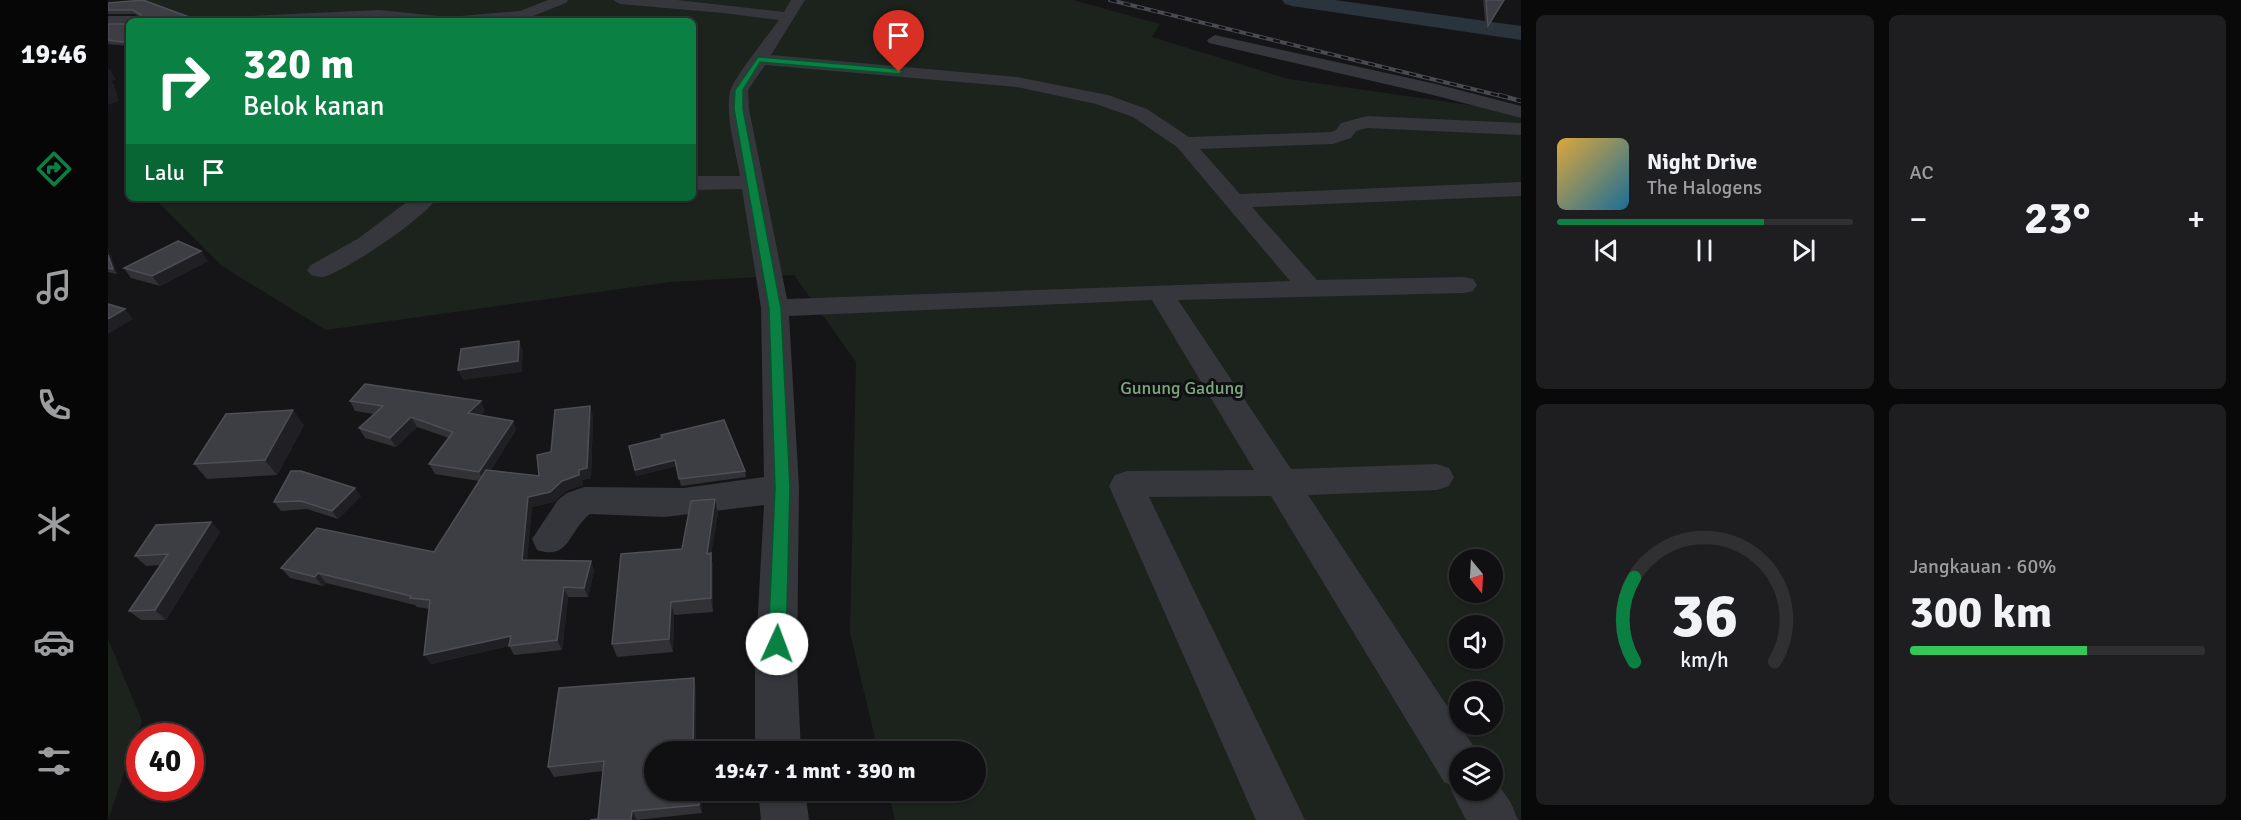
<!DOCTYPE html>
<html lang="id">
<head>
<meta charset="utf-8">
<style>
	:root { --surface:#101012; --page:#1e1e20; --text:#f1f3f6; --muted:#9c9d9f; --line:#303032; --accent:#0b8043 }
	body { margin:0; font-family:Signika,sans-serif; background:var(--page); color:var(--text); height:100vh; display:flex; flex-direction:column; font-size:22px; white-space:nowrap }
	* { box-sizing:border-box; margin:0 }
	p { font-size:20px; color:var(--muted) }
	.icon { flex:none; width:33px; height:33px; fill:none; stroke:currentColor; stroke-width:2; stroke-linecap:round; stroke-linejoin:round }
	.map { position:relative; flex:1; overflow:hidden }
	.sheet { display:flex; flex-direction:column; gap:15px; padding:15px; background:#09090a; width:720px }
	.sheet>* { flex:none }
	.top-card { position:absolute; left:18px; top:18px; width:570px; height:183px; border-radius:9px; box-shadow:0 2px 4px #0004,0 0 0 2px var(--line); background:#0b8043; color:#fff; overflow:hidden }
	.needle { width:39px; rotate:162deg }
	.buttons { position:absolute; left:1341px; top:549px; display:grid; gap:12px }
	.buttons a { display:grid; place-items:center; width:54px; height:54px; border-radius:50%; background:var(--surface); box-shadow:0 2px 4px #0004,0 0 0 2px var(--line); font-size:30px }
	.speed { position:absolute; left:18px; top:723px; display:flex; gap:12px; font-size:30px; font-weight:700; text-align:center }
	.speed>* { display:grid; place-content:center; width:78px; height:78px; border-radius:50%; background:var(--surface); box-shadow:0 2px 4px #0004,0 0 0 2px var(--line); line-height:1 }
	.speed .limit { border:9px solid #d22; background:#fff; color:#111 }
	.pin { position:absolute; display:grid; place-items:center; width:51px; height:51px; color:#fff; margin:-62px -26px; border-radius:50% 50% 50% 0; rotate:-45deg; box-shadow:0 0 6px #0007 }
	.pin .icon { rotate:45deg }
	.me { position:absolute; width:66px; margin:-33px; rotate:2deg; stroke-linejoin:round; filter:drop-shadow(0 0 4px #0008) }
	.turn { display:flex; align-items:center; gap:21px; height:126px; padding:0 18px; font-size:27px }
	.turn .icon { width:78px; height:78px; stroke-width:2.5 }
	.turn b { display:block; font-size:42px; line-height:51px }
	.then { display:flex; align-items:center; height:57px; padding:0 18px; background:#0003; gap:12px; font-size:22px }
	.big { font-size:45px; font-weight:800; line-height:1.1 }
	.sheet .widget { flex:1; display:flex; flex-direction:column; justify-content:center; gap:9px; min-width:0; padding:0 21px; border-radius:9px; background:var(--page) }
	.sheet .dial { align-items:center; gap:0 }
	.dial svg { height:156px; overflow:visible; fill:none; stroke:var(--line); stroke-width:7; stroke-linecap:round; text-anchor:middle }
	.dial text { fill:var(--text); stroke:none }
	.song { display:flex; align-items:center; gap:18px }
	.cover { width:72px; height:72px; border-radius:9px; background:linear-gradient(135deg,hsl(40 70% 55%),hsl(200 70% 35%)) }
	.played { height:6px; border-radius:3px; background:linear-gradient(90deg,var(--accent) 70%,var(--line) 70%) }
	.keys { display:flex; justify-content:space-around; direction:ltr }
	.heat { display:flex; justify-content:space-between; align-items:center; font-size:33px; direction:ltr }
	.charge { height:9px; border-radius:4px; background:linear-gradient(90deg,#34c759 60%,var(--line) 0) }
	.sheet .tiles { flex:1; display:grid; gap:15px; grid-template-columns:repeat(2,1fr) }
	.trip { position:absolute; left:536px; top:741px; width:342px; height:60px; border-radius:30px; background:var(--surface); box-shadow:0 2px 4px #0004,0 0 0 2px var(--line); font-weight:800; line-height:60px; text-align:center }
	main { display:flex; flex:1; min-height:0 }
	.tabs { display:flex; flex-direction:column; width:108px; justify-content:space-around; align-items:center; background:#060607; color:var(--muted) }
	.tabs .icon { width:42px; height:42px }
	.tabs .current { color:var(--accent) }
	.tabs b { font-size:27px; color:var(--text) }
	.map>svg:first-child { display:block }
</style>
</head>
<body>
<main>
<nav class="tabs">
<b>19:46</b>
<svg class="icon current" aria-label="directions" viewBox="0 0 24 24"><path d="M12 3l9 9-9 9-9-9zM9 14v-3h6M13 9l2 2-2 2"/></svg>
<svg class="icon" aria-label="music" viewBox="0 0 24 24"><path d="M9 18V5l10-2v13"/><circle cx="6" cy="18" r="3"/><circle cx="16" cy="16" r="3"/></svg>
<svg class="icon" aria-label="phone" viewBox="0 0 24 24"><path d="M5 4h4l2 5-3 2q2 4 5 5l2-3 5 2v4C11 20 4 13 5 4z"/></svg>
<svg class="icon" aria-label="climate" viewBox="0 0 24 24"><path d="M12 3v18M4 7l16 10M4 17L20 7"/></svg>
<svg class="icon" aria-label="car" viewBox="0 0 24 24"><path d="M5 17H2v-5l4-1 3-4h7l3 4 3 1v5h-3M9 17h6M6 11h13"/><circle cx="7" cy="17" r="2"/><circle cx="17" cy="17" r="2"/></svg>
<svg class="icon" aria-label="filters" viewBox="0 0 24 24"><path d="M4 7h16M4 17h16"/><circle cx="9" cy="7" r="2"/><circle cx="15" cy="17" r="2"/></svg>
</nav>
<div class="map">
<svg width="1413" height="820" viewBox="0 0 1413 820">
	<rect width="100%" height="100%" fill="#151518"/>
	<g fill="#1b231c" fill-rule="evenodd">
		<path d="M37,0h928l87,24 -8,13 136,42 188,27 45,12v702h-626l-7,-29 87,-1v-38l-97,-1 -28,-118 6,-271 -62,-87 -124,7 -344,48 -104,-64 -68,-68h539v-177h-511zM1352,560h32v32h-32zM1352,626h32v32h-32zM1352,692h32v32h-32zM1352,758h32v32h-32z"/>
		<polygon points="0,639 34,721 0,820"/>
	</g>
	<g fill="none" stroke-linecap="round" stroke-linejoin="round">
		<polygon fill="#2a343d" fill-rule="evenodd" points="1174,0 1227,0 1413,26 1413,40 1184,6 1177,4"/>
		<g fill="#36373d" fill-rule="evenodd">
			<polygon points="440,0 460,0 458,3 415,20 344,21 352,16 412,11"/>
			<path d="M505,0h64l107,12 7,-12h14l-34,55 246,22 91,18 39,14 42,28 142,-5 5,-2 5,-7 26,-7 154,7v12l-154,-7 -11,3 -5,7 -18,6 -133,5 40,45 281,-12v14l-269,11 65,73 147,-3 9,2 4,6 -4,6 -9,2 -286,7 113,169 146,-5 12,4 5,9 -5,9 -12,4 -129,5 168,255 4,8h-20v32h32v-15l19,28 7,17h-52l-15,-30 2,-4 -9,-4 -173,-286 -122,1 156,323h-49l-147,-334 6,-11 12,-4 127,-1 -102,-170 -363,16 10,172 -2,178 4,86h-46v-86l9,-161 -99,12 -75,-3c-22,17 -20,47 -53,36l-5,-11 26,-39 9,-7 17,-6 100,1 80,-11 -3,-169 -19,-119 -49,1v-14h47c-4,-24 -15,-61 -10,-84 2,-12 39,-58 49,-72l-56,-7 -103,-9zM657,65l252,22 79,17 37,13 44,30 113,134 -503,18 -38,-190 -1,-19z"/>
			<polygon points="271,10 330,16 338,21 133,21 141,16"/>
			<polygon points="0,16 26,16 34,21 21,21 21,26 0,26"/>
			<polygon points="1107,35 1328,84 1413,106 1413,118 1325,95 1101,43 1099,40"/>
			<path d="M304,198h25c-14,21 -83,67 -108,77 -6,3 -11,2 -18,0l-4,-5 4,-5 48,-27z"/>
			<polygon points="650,790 697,790 701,820 653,820"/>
		</g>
		<defs>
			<polyline id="rail-far1" points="1002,0 1397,97"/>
			<polyline id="rail" points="1391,95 1413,101"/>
		</defs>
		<use href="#rail-far1" stroke="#494b52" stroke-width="4"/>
		<use href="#rail" stroke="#494b52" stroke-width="4.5"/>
		<use href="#rail-far1" stroke="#101013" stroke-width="2" stroke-dasharray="7" stroke-linecap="butt"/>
		<use href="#rail" stroke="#101013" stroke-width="3" stroke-dasharray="9" stroke-linecap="butt"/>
	</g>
	<g fill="#313136">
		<polygon points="35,0 81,17 83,21 21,21 21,46 0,44 0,24 19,24 21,19 33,19 27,14 0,14 0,3"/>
		<polygon points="1375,0 1396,0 1378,30"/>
		<polygon points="0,249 9,274 0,272"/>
		<polygon points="100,261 52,286 23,278 16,268"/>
		<polygon points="242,401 377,411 372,415 405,421 408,430 383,470 431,476 443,452 485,416 483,478 474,480 475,485 458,491 446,502 424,507 419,560 483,561 486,571 480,597 460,597 454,650 406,655 401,646 323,664 321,609 309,607 307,605 218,583 215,586 182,578 173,568 326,552 371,481 327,474 321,464 341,438 309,427 288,447 257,438 251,428 266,414 247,411"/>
		<polygon points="196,425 169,475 99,479 86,464"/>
		<polygon points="521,446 637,471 638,477 573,486 568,466 528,476"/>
		<polygon points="253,496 230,519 199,509 173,511 166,502"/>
		<polygon points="607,499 610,513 603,554 605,567 605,612 566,615 565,652 509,657 504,644 574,549"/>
		<polygon points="103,522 112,532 58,620 33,620 21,611 52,565 38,566 27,556"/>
		<polygon points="588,688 588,752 546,752 594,790 594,813 529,820 482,820 490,819 495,771 446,777 440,767"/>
	</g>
	<g fill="#202024">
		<polygon points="81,17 83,21 74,21"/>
		<polygon points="2,69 8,80 3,81 6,84 11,101 0,105 0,70"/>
		<polygon points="0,249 9,274 5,269 0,255"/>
		<polygon points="93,251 100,261 52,286 44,276"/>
		<polygon points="17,309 25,319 0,334 0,319"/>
		<polygon points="411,341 415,351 414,372 355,380 350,370"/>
		<polygon points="373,401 377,411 365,423 360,413"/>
		<polygon points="482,406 485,416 483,478 474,480 475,485 458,491 446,502 424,507 418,570 414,560 420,497 454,481 471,470"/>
		<polygon points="185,410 196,425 169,475 157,460"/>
		<polygon points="303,417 309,427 288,447 282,438"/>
		<polygon points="405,421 408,430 376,482 371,472"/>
		<polygon points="567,460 568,466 528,476 527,470"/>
		<polygon points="247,488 253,496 230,519 224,511"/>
		<polygon points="607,499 610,513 603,554 605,567 605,612 603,598 599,554"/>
		<polygon points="103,522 112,532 58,620 47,610"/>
		<polygon points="483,561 486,571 480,597 476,588"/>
		<polygon points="210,573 218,583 215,586 207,577"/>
		<polygon points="456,587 460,597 454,650 449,640"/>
		<polygon points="563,602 566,615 565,652 561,639"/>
		<polygon points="403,636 401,646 323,664 316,655"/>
		<polygon points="586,678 588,688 588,752 585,752"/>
		<polygon points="591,790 594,790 594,813 591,805"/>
		<polygon points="524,811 529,820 523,820"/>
	</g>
	<g fill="#3d3e44" stroke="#4e4f56" stroke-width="1.5">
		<polygon points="35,0 81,17 74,21 21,21 21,43 0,40 0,24 19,24 21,19 33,19 33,15 25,10 0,10 0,3"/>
		<polygon points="1378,0 1396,0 1380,26"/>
		<polygon points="70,241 93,251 44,276 16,268"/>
		<polygon points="0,255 5,269 0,268"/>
		<polygon points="0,304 17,309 0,319"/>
		<polygon points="411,341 410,361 350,370 353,349"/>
		<polygon points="257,384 373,401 360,413 405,421 371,472 321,464 345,432 303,417 282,438 251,428 275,406 242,401"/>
		<polygon points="482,406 479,468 471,470 471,475 454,481 442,492 420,497 414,560 483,561 476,588 456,587 449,640 401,646 403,636 316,655 322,600 302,598 303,596 210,573 207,577 173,568 209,528 326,552 378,470 431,476 429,455 443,452 447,410"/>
		<polygon points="185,410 157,460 86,464 118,414"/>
		<polygon points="616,420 637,471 571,479 567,460 527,470 521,446 554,438 553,435"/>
		<polygon points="183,471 193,471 247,488 224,511 193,501 166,502"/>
		<polygon points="607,499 599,554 603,553 603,598 563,602 561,639 504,644 513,554 574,549 583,501"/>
		<polygon points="103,522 47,610 21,611 60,554 27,556 48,525"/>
		<polygon points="586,678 585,752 546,752 546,790 591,790 591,805 524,811 523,820 482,820 490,819 496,761 440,767 451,688"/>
	</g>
	<polygon fill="#0b8043" stroke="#07532c" stroke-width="1.5" points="650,57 791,69 795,72 791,74 652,62 635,90 635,109 673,308 682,488 678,644 675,650 669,652 662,650 660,644 667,488 661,308 626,109 627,90"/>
	<g text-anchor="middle" stroke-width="6" stroke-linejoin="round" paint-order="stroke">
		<g font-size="18" fill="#7ba67f" stroke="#101013">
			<text x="1074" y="394">Gunung Gadung</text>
		</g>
	</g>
</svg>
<div class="buttons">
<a><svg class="needle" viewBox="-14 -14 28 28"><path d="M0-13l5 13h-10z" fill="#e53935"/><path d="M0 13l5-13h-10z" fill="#9c9d9f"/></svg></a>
<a><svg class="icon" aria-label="sound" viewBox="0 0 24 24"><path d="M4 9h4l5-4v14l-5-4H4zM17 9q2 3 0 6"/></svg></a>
<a><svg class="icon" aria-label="search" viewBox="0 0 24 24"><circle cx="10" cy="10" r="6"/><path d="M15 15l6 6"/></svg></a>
<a><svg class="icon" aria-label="layers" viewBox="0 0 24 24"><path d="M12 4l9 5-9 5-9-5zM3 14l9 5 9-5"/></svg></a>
</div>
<div class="speed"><div class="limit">40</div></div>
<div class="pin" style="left:791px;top:72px;background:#d93025"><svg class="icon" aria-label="arrive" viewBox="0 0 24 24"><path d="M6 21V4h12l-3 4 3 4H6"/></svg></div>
<svg class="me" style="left:669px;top:644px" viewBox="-20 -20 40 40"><circle r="19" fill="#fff"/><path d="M0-13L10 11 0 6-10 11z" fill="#0b8043"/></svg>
<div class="trip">19:47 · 1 mnt · 390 m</div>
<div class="top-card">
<div class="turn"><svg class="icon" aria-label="right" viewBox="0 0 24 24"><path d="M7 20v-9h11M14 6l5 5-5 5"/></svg><div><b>320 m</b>Belok kanan</div></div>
<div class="then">Lalu<svg class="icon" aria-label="arrive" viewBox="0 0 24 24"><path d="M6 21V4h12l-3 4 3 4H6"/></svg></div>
</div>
</div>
<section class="sheet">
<div class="tiles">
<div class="widget">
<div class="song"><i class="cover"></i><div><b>Night Drive</b><p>The Halogens</p></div></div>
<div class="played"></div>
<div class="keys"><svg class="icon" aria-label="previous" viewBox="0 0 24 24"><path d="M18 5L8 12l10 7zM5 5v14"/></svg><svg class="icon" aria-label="pause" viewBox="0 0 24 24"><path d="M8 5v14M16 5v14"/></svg><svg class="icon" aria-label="next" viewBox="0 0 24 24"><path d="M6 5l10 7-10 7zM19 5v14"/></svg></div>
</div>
<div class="widget"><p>AC</p>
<div class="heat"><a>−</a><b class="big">23°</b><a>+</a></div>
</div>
<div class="widget dial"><svg viewBox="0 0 100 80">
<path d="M14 69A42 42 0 1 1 86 69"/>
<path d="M14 69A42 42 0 0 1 14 26" stroke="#0b8043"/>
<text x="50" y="56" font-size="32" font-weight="700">36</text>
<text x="50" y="72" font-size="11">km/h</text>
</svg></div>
<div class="widget"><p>Jangkauan · 60%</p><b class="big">300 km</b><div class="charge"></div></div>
</div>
</section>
</main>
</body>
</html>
